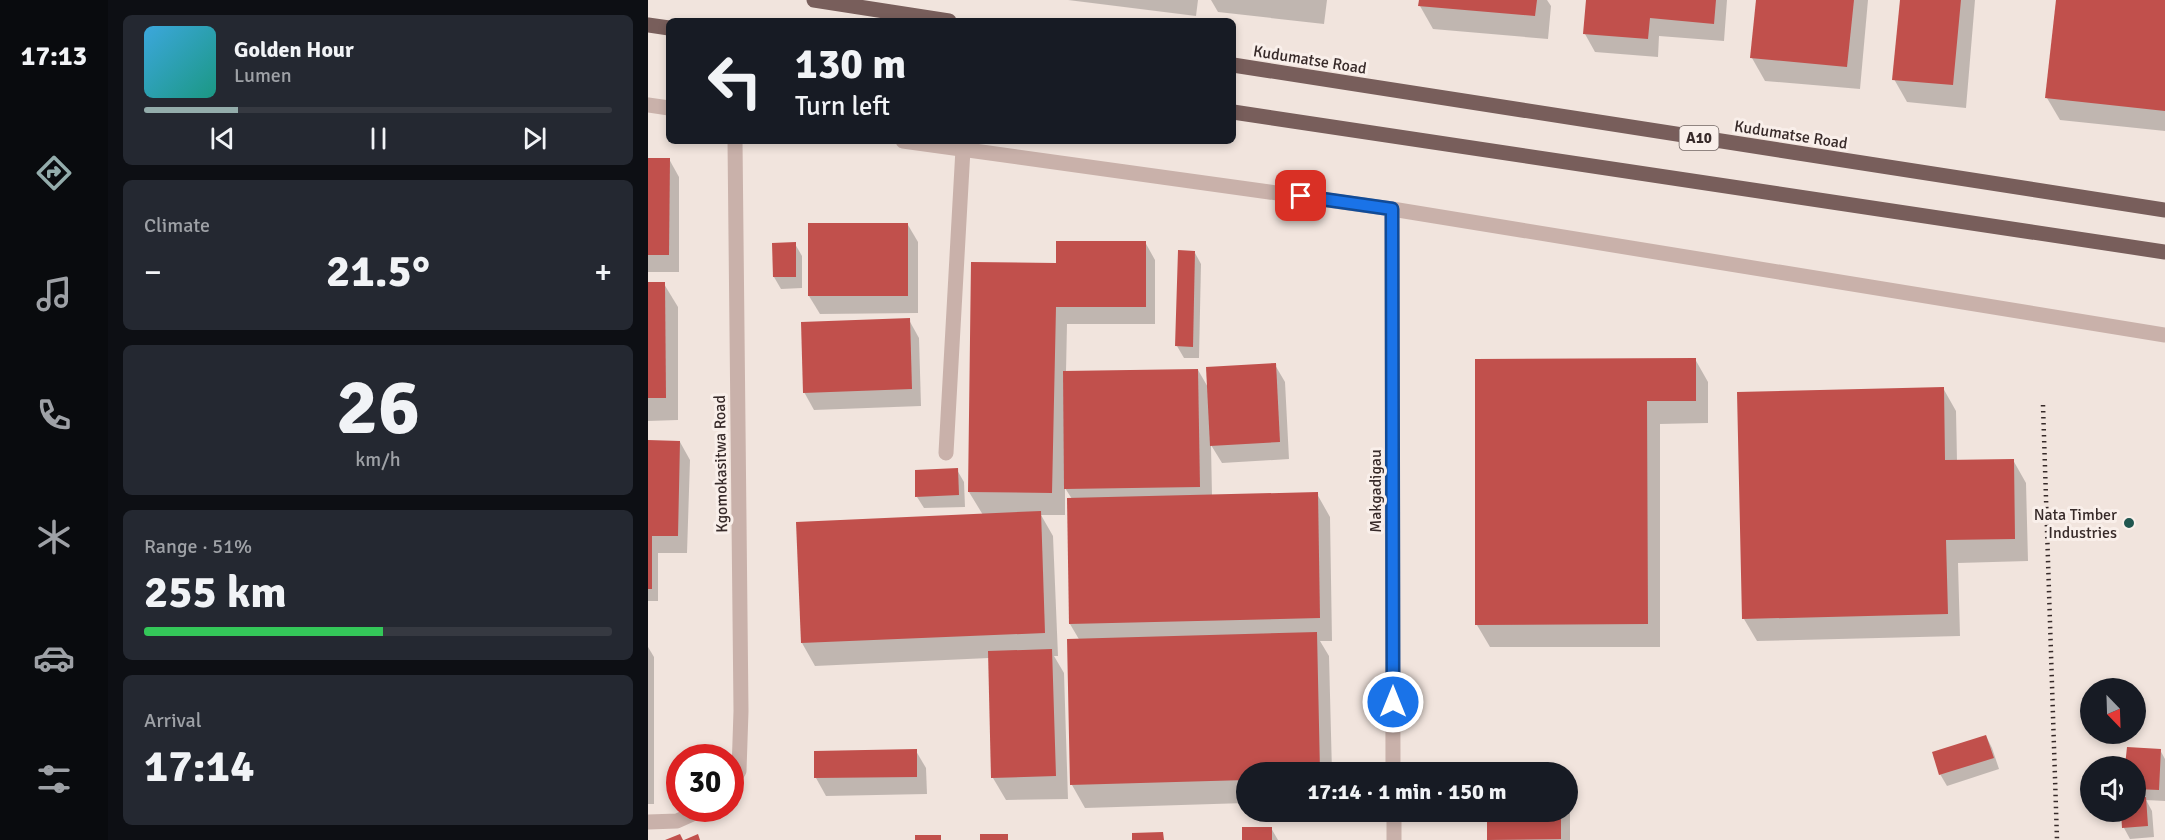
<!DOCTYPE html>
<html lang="en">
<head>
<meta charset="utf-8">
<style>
	:root { --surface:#171b24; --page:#242831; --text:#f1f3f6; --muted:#9ea1a6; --line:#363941; --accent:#93acab }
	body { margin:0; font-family:Signika,sans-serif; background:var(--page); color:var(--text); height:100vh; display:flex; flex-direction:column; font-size:22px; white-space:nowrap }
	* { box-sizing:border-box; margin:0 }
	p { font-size:20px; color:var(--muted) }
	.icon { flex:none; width:33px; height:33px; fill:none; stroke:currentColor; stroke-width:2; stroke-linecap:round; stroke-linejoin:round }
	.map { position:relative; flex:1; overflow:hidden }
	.sheet { display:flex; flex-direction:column; gap:15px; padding:15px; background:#0d0f14; width:540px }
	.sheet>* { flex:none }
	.guide { position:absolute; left:18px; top:18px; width:570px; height:126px; border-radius:9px; box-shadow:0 3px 9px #0003; background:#171b24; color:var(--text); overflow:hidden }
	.needle { width:39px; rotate:157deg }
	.controls { position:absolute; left:1432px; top:678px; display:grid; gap:12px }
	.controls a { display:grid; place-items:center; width:66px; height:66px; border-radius:50%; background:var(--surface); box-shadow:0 3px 9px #0003; font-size:30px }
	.speed { position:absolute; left:18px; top:744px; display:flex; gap:12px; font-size:30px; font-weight:700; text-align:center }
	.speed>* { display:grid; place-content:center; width:78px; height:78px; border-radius:50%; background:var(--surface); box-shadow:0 3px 9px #0003; line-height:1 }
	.speed .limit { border:9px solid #d22; background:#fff; color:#111 }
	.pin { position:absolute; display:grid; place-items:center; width:51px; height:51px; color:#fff; margin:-26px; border-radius:12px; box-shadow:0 3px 9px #0006 }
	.me { position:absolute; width:66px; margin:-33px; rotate:0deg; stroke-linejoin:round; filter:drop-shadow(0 0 4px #0008) }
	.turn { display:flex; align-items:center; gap:21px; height:126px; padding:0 30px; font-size:27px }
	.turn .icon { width:78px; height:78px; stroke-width:2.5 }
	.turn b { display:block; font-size:42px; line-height:51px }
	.big { font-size:45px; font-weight:700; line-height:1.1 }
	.sheet .widget { flex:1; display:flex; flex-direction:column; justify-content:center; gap:9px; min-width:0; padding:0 21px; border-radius:9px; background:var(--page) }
	.sheet .dial { align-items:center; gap:0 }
	.dial b { font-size:78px; line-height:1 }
	.song { display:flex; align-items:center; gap:18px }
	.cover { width:72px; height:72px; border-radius:9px; background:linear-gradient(135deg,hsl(200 70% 55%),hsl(170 70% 35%)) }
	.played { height:6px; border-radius:3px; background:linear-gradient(90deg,var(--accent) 20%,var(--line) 20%) }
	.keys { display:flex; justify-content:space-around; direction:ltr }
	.heat { display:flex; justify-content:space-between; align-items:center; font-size:33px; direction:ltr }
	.charge { height:9px; border-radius:4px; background:linear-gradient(90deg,#34c759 51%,var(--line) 0) }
	.trip { position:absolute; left:588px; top:762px; width:342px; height:60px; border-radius:30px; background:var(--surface); box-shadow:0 3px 9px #0003; font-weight:700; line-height:60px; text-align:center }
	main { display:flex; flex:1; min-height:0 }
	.dock { display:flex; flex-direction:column; width:108px; justify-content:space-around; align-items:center; background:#090b0e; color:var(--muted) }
	.dock .icon { width:42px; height:42px }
	.dock .selected { color:var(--accent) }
	.dock b { font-size:27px; color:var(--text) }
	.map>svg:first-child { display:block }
</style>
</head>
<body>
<main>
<nav class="dock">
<b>17:13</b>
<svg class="icon selected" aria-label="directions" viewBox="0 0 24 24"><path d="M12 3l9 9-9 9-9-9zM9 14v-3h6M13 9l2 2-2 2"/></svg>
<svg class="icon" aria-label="music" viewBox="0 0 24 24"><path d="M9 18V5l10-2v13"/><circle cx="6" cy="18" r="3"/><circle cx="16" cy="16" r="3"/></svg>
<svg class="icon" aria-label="phone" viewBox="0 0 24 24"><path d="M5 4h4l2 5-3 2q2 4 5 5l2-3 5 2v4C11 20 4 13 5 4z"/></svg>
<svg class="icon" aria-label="climate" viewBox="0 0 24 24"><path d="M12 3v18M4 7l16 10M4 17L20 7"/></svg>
<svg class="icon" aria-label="car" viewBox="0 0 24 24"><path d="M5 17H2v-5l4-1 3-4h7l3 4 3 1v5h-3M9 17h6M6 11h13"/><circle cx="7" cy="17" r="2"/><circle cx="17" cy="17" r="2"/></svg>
<svg class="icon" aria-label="filters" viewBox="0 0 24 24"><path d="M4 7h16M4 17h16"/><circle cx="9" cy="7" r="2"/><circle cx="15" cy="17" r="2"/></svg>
</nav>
<section class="sheet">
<div class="widget">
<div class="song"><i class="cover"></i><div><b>Golden Hour</b><p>Lumen</p></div></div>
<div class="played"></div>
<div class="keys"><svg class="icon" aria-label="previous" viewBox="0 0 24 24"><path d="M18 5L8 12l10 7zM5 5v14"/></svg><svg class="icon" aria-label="pause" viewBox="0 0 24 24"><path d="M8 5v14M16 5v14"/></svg><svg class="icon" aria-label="next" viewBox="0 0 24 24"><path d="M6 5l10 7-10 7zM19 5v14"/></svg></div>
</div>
<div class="widget"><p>Climate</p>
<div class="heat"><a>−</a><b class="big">21.5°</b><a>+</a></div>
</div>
<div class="widget dial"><b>26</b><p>km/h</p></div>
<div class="widget"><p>Range · 51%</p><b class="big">255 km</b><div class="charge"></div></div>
<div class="widget"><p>Arrival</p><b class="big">17:14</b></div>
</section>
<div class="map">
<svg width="1517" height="840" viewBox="0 0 1517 840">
	<rect width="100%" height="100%" fill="#f1e4dd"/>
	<g fill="#0003">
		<polygon points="420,0 550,0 548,16"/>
		<polygon points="563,0 679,0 676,24 570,12"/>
		<polygon points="772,0 899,0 903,6 900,39 785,29 772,6"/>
		<polygon points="940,0 1079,0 1076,41 1011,36 1010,57 947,52 937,34"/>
		<polygon points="1109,0 1220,0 1212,89 1117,81 1104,58"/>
		<polygon points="1253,0 1327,0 1318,108 1259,102 1246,79"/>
		<polygon points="1409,0 1517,0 1517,131 1412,120 1399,98"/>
		<polygon points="0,159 21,159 31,177 31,272 0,272"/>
		<polygon points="260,225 270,242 270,313 172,314 161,296"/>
		<polygon points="497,242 507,260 507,324 419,324 418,372 550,370 561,389 627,365 637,382 641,459 574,463 563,445 564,496 669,494 682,517 684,641 672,641 681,656 684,772 598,772 598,803 437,808 424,785 432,641 422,624 424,499 417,488 417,515 393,515 405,536 410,656 406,656 416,673 420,799 358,800 345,778 341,658 167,666 154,643 335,515 321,492 406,264"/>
		<polygon points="147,244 154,256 154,288 133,289 126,277"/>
		<polygon points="547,253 553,264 551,358 536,358 529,346"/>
		<polygon points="0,284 16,284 30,307 30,420 0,421"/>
		<polygon points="261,320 271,338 273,406 166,410 156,392"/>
		<polygon points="1047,359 1060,382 1060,423 1012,424 1012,647 842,647 829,625 828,360"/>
		<polygon points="1295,388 1308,411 1309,461 1365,460 1378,483 1380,561 1310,563 1312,636 1109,641 1096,619"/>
		<polygon points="0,441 32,442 42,460 39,553 10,553 10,601 0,601"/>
		<polygon points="309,470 316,482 317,507 276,508 269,497"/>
		<polygon points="0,647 6,657 6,804 0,804"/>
		<polygon points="1338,736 1344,748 1351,769 1299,786 1292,774"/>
		<polygon points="1480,749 1512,750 1517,759 1517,801 1498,800 1504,811 1506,837 1482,839 1476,828 1474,812 1488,812 1488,766 1479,766"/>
		<polygon points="268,751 278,768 279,794 178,796 168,778 167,753"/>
		<polygon points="920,808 922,813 922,840 841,840 841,812 920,812"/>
		<polygon points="623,828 630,840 595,840"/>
	</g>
	<g fill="#c1504c">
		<polygon points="771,0 889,0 887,16 770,6"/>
		<polygon points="938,0 1068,0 1066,24 1002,18 1000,39 935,34"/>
		<polygon points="1108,0 1206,0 1199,67 1102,58"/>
		<polygon points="1252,0 1313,0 1305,85 1244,80"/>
		<polygon points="1408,0 1517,0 1517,111 1397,98"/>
		<polygon points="0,158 22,158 21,255 0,255"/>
		<rect x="160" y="223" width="100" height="73"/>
		<polygon points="408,241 498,241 498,307 408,307 404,493 320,492 323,262 408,263"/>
		<polygon points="148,242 148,277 125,277 124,243"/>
		<polygon points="530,250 547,251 545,347 527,346"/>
		<polygon points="0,282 17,282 18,398 0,398"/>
		<polygon points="262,318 264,389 155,393 153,322"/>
		<polygon points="1048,358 1048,401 999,401 1000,624 827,625 827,359"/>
		<polygon points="628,363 632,442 562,446 558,367"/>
		<polygon points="550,369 552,487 416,489 415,371"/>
		<polygon points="1296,387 1297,460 1366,459 1367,539 1298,540 1300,614 1094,619 1089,392"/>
		<polygon points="0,440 32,441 30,536 4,536 4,589 0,589"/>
		<polygon points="310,468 311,495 267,497 267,470"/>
		<polygon points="670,492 672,618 421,624 419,498"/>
		<polygon points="393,511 397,633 153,643 148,522"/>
		<polygon points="669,632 672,772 598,772 598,780 422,785 419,639"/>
		<polygon points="404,649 408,776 343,778 340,651"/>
		<polygon points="1338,735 1346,758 1291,775 1284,752"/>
		<polygon points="1479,747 1513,749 1511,790 1488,789 1488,766 1477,766"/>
		<polygon points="269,749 269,777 166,778 166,751"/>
		<polygon points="1498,797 1500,826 1474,828 1473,812 1488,812 1488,798"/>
		<polygon points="839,812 913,812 913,839 839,840"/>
		<rect x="594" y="827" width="30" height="13"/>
		<polygon points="515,832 516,840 484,840 484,833"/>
		<polygon points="32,834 35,840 17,840"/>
		<polygon points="50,834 52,840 36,840"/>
		<rect x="332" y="834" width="28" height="6"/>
		<rect x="267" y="835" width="26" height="5"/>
	</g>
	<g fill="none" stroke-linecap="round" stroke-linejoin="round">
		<g stroke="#c9b1aa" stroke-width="15">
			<polyline points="0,105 21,108"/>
			<polyline points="255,141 744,209 1517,335"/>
			<polyline points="744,209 745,772"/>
			<polyline points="298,453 315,149"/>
			<polyline points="82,784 91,771 93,711 87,141"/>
			<polyline points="746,812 746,840"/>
			<polyline points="0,822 29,821 58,808"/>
		</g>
		<g stroke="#785e5b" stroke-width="15">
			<polyline points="166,0 301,21"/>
			<polyline points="0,25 21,28"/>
			<polyline points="585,65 1517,210"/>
			<polyline points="585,112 1517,252"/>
		</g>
		<polyline stroke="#372a29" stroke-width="4.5" stroke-dasharray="1.5 4.5" stroke-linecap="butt" points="1395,405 1409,840"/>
	</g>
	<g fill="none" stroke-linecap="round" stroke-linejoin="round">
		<defs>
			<polyline id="route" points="653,196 744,209 745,702"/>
		</defs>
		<use href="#route" stroke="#114b97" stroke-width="15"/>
		<use href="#route" stroke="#1a73e8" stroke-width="10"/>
	</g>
	<circle fill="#20564f" stroke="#f9efea" stroke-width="2" cx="1481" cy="523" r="6"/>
	<g text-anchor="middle" stroke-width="6" stroke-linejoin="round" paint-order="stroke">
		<rect fill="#f9efea" stroke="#716563" stroke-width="1.5" x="1031.5" y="126" width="39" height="24" rx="4.5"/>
		<g font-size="15" font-weight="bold" fill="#372a29">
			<text x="1051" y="143">A10</text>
		</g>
		<g font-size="16" fill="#372a29" stroke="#f9efea">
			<text transform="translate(662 59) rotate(9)" y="6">Kudumatse Road</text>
			<text transform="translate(1143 134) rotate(9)" y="6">Kudumatse Road</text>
			<text transform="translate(72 464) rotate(-91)" y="6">Kgomokasitwa Road</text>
			<text transform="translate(727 491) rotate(-90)" y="6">Makgadigau</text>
		</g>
		<g font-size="16" fill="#372a29" stroke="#f9efea" text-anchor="end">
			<text x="1469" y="520">Nata Timber<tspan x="1469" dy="18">Industries</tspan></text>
		</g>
	</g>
</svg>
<div class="controls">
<a><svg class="needle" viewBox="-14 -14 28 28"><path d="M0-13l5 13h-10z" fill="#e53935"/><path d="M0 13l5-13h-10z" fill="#9ea1a6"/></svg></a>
<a><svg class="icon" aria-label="sound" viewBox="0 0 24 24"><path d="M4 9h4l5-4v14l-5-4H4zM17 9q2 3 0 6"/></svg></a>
</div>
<div class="speed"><div class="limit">30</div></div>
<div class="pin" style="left:653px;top:196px;background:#d93025"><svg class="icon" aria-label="arrive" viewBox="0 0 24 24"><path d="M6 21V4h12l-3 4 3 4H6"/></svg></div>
<svg class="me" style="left:745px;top:702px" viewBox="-20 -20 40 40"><circle r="17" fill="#1a73e8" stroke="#fff" stroke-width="3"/><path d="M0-11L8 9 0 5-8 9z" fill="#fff"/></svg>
<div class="trip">17:14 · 1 min · 150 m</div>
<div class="guide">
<div class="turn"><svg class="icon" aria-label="left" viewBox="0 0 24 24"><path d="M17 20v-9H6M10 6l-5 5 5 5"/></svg><div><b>130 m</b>Turn left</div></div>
</div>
</div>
</main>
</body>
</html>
